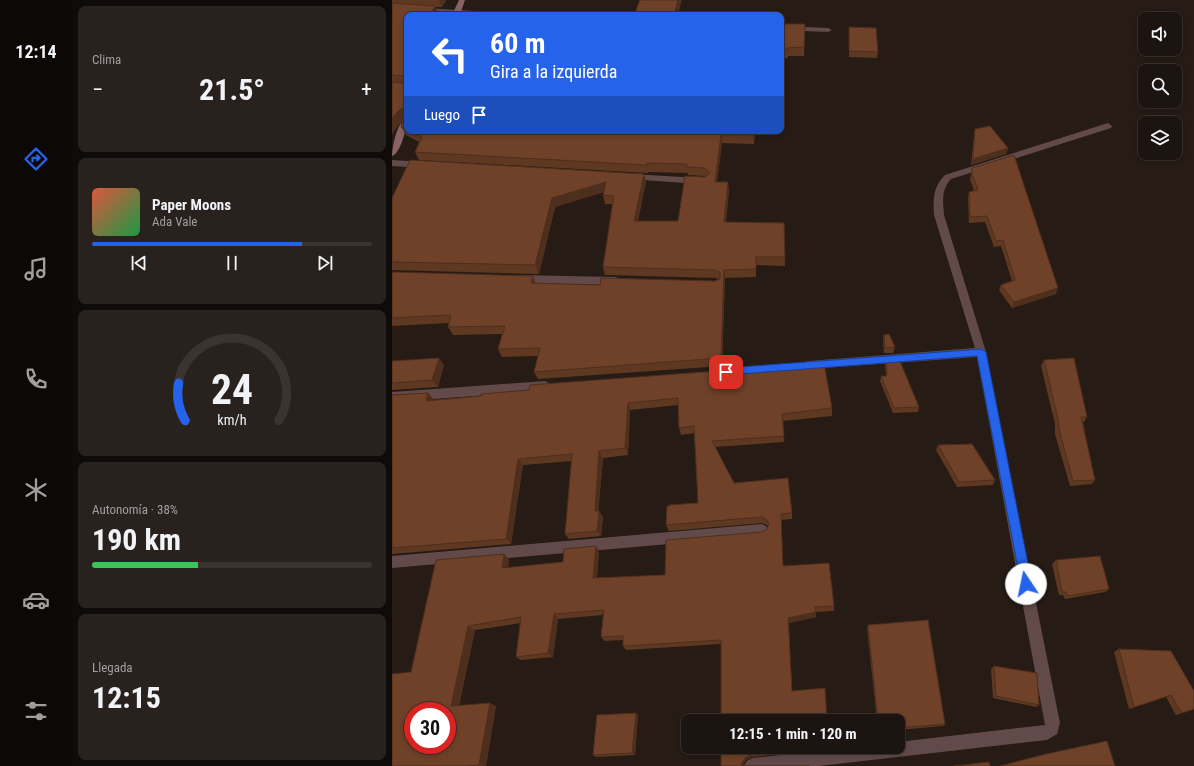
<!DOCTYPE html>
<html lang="es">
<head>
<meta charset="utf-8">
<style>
	:root { --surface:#1c1410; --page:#29211e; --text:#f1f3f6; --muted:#a09e9f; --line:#3a3330; --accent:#2563eb }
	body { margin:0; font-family:"Roboto Condensed",sans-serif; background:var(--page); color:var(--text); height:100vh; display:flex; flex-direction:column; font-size:15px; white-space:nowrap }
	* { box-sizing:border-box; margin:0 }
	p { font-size:13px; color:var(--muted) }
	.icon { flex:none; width:22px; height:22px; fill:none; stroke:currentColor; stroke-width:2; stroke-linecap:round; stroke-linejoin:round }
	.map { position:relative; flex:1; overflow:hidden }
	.panel { display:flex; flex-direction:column; gap:6px; padding:6px; background:#0f0b09; width:320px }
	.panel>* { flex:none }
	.guide { position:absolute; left:12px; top:12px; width:380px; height:122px; border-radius:8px; box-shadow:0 2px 6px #0003,0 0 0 1px var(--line); background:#2563eb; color:#fff; overflow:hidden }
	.fabs { position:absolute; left:746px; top:12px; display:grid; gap:8px }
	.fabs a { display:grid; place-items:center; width:44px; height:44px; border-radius:8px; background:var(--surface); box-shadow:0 2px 6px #0003,0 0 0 1px var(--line); font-size:20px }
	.speed { position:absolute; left:12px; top:702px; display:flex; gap:8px; font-size:20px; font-weight:700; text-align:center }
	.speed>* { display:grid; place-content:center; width:52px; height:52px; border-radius:50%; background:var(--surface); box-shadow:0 2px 6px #0003,0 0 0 1px var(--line); line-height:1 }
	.speed .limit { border:6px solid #d22; background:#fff; color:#111 }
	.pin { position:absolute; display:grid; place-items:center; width:34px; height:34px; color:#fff; margin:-17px; border-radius:8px; box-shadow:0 2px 6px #0006 }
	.me { position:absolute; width:44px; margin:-22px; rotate:349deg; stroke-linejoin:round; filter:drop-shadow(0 0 3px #0008) }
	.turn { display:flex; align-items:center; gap:14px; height:84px; padding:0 20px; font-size:18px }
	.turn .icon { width:52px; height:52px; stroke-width:2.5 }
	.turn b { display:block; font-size:28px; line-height:34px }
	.then { display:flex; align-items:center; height:38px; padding:0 20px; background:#0003; gap:8px; font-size:15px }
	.big { font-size:30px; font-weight:700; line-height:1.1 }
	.panel .widget { flex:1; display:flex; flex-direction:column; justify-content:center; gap:6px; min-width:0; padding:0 14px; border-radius:8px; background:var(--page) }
	.panel .dial { align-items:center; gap:0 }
	.dial svg { height:104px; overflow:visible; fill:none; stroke:var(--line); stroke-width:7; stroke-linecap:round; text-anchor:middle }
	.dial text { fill:var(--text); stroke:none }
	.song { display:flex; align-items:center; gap:12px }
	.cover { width:48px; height:48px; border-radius:6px; background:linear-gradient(135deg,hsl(10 70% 55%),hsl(140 70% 35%)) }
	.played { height:4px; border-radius:2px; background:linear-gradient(90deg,var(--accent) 75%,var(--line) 75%) }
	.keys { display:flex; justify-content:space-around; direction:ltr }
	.heat { display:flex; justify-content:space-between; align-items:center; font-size:22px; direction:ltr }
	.charge { height:6px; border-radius:3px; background:linear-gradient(90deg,#34c759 38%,var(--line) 0) }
	.trip { position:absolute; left:289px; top:714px; width:224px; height:40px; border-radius:8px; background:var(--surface); box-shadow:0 2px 6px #0003,0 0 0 1px var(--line); font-weight:700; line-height:40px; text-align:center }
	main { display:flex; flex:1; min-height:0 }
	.tabs { display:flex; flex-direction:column; width:72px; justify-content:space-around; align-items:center; background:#0b0806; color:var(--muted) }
	.tabs .icon { width:28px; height:28px }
	.tabs .active { color:var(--accent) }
	.tabs b { font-size:18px; color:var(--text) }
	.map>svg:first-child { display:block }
</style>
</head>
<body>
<main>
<nav class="tabs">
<b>12:14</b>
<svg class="icon active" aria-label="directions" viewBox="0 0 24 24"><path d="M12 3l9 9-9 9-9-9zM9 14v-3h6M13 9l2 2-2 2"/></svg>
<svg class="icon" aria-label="music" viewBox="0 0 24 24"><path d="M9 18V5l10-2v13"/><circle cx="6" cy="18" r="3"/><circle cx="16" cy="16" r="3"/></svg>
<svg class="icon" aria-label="phone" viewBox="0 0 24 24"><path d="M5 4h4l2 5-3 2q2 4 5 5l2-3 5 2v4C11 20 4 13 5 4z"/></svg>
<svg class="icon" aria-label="climate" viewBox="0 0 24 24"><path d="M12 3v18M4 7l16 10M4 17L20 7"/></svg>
<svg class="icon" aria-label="car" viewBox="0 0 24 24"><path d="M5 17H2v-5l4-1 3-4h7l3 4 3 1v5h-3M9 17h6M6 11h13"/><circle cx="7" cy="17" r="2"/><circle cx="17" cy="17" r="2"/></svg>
<svg class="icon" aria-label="filters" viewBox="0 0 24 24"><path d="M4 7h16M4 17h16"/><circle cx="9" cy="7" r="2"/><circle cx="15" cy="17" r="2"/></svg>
</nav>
<section class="panel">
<div class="widget"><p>Clima</p>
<div class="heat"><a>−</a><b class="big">21.5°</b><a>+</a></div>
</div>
<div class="widget">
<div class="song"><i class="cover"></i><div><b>Paper Moons</b><p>Ada Vale</p></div></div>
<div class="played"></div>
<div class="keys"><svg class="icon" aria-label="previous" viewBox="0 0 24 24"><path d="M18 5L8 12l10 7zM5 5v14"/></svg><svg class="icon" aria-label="pause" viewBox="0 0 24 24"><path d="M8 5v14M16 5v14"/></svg><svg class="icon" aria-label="next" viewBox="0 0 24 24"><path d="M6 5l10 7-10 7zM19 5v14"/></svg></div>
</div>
<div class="widget dial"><svg viewBox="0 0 100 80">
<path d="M14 69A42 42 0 1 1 86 69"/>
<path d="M14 69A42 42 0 0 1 9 40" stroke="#2563eb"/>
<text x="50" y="56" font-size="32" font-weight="700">24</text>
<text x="50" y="72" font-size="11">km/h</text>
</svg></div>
<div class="widget"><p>Autonomía · 38%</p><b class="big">190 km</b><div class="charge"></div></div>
<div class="widget"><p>Llegada</p><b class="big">12:15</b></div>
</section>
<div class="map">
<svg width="802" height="766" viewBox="0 0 802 766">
	<rect width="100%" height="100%" fill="#261b15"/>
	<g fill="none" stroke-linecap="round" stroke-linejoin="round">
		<g fill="#634a4a" fill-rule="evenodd">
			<polygon points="0,6 117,13 121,15 82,15 0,10"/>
			<polygon points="389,26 436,28 440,30 436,32 389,30"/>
			<path d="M716,123l4,3 -1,2 -160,51c-10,11 -8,22 -7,36l42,137 74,371 -3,11 -10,6 -228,26h-75l3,-5 5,-3 103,-11h43v-5l147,-17 -68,-368 -168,12 -4,-1 -1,-3 1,-3 4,-1 166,-13 -41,-133c-1,-16 -1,-28 11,-40z"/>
			<polygon points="0,160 32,162 36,165 32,168 0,166"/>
			<polygon points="239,174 307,178 311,181 307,184 236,179 235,177 236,175"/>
			<polygon points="126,275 223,277 227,278 228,281 227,284 223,285 126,283 123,282 121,279 123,276"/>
			<polygon points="153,381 157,383 159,386 157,389 153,391 0,402 0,392"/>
			<polygon points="370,524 374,526 376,530 374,534 370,536 0,568 0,556"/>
		</g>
		<g fill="#896263" fill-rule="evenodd">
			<polygon points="67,0 73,0 68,15 60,15"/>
			<path d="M15,118c0,9 -6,35 -15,38 0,-9 5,-35 15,-38z"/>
		</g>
	</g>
	<g fill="#5f3822">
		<polygon points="0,0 54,0 50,7 43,7 47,14 46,15 15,15 15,131 363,131 362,144 330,143 325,182 337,190 334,222 392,223 393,266 364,265 364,277 333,278 330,366 146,379 142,372 146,356 110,357 106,349 110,334 61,335 56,327 57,323 0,326 0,272 144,283 208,285 323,281 327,280 324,278 213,275 211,267 220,204 213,204 211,195 212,192 163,207 147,274 0,270 0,198 254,182 246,221 286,221 314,176 296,175 296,173 256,172 256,173 27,160 23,152 27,142 14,135 9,127 11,119 3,130 0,135"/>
		<polygon points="389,24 413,24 412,56 396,56 396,58 389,58"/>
		<polygon points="457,27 486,52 485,58 457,57"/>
		<polygon points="583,129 616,148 614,154 579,165 582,135"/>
		<polygon points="580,168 664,294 620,308 607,290 609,285 620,281 609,246 602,247 593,222 577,223 576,198 577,192 582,190 578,180"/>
		<polygon points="492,335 503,347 501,353 492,353 491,340"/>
		<polygon points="494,360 527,407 526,412 501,413 488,381 489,376 494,376 493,366"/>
		<polygon points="652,360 695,417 692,422 691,422 703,480 700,484 678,486 663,434 663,424 649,366"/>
		<polygon points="0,361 52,365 46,387 0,390"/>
		<polygon points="138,385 440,408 440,416 391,421 392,442 323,447 342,483 400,513 400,519 389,520 391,566 442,606 442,611 424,612 424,617 397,623 400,691 435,721 329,644 234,650 231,646 231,640 213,641 209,637 211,615 166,619 161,657 129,660 124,657 129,623 83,630 67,706 104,706 94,766 0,766 19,672 117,559 116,568 171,562 207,552 205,578 273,575 370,532 375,529 376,527 375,525 370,523 277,531 274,525 306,503 303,433 289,435 287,428 286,405 238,410 236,455 211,458 206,511 207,511 211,517 209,536 177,539 173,534 180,461 131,465 119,544 0,554 0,395 36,393 42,400 89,396 137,390"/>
		<polygon points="546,445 603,480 601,485 565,487 544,450"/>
		<polygon points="664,560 717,589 713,592 673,599 671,595 667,595 660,564"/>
		<polygon points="476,625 553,724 551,726 506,730 506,721 485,721 475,628"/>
		<polygon points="727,649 802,709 784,715 774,697 737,709 722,652"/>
		<polygon points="602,666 647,705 644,707 601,698 599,669"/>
		<polygon points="246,715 243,755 204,757 201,755"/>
		<polygon points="329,747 416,748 416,751 360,757 354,760 329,766"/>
	</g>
	<g fill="#4e2e1c">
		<polygon points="47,0 54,0 50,7"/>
		<polygon points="286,0 290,0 286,15 282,15"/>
		<polygon points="43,6 47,14 46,15 38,15"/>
		<polygon points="11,108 15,116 10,119 3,130 0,135 0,119 6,111"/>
		<polygon points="361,131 363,131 362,144 361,135"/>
		<polygon points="329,135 330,143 324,190 323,182"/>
		<polygon points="616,148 614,154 579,165 581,159"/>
		<polygon points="252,174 254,182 244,229 242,221"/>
		<polygon points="214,182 217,190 163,207 147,274 143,265 160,198"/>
		<polygon points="336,182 337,190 333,230 332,222"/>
		<polygon points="332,270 333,278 330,366 329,358"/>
		<polygon points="141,276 144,285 139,283"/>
		<polygon points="666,288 664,294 620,308 622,302"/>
		<polygon points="47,358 52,365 46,387 40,380"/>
		<polygon points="36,393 42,400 34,401"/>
		<polygon points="236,403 238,410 236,455 233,448"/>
		<polygon points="207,451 211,458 206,517 203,511"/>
		<polygon points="126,459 131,465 119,544 114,539"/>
		<polygon points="207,511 211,517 209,536 205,531"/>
		<polygon points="204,546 207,552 204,584 201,578"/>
		<polygon points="112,554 117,559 115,574 110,568"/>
		<polygon points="424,612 424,617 397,623 396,618"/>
		<polygon points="162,614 166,619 161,657 156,653"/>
		<polygon points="76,626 83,630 66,709 59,706"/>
		<polygon points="779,695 774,697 737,709 742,707"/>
		<polygon points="98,703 104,706 94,766 92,766 87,765"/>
		<polygon points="244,713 246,715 243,755 240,753"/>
		<polygon points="359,754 360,757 354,760 351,766 349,764 353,758"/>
	</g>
	<g fill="#6f4128" stroke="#4e2e1c" fill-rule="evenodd">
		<polygon points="248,0 286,0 282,15 242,15"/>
		<polygon points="0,3 43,6 38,15 15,15 15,130 9,127 12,114 11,108 6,111 0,119 0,82 11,83 12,77 11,76 0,75"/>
		<polygon points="389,24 413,24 412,47 395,48 396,50 389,50"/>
		<polygon points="457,27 484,28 486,52 457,51"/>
		<polygon points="598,126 616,148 581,159 583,129"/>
		<polygon points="17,131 361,131 361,135 329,135 323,182 336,182 332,222 392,223 393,257 364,257 364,269 332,270 329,358 142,372 148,348 106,349 113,326 56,327 59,315 0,318 0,272 141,276 139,283 208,285 209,278 323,281 328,279 328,272 323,270 211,267 222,196 211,195 214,182 160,198 143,265 0,262 0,198 18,160 252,174 242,221 286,221 293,176 313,177 318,173 313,168 295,167 295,164 255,163 254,165 23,152 30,137"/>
		<polygon points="622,155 666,288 622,302 609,285 623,280 611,240 604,241 595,216 578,217 577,192 586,190 580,174 580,168"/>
		<polygon points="497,334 503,347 493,348 492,335"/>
		<polygon points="47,358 40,380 0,383 0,361"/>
		<polygon points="682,358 695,417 689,417 703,480 681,481 667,429 666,419 652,360"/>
		<polygon points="507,359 527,407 502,408 489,376 495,376 494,360"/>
		<path d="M432,363l8,45 -50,6 2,22 -72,5 22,42 54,-5 4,35 -11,1 2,52 46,-3 5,43 -19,1 1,5 -28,6 4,73 33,-3 2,33h-106v-81l-98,6v-10l-22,1 3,-27 -50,4 -6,39 -32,4 5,-40 -53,9 -17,80 39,-3 -11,62 -14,1h-73v-92l19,-2 25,-112 68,-6 -2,14 61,-6 1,-13 32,-3 -3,32 72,-3 1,-35 96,-8 5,-3 2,-5 -3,-5 -5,-2 -95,8 1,-19h3l-1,-1 29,-2 -4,-77 -15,2 -1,-30 -50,5 -3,45 -26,3 -4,60h4l-2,20 -32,3 7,-80 -54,5 -12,80 -114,9v-153l36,-2 -2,8 55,-5v-2l48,-4 1,-5zM21,711h34v34h-34z"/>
		<polygon points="580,444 603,480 567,482 546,445"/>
		<polygon points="708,556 717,589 676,596 674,592 670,592 664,560"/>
		<polygon points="536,620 553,724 506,728 506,721 486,721 476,625"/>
		<polygon points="727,649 779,651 802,691 802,709 790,713 779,695 742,707"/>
		<polygon points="602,666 645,673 647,705 604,696"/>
		<polygon points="244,713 240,753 201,755 205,715"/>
		<polygon points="715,741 723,766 608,766 654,754"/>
		<polygon points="329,747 416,747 416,748 359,754 353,758 349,764 351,766 418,766 329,766"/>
		<polygon points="597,762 598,766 562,766"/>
	</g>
	<polygon fill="#2563eb" stroke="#184099" points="589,349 594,352 640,584 638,588 634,589 630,588 629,584 585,356 334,375 330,372 334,368"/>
</svg>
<div class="fabs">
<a><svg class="icon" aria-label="sound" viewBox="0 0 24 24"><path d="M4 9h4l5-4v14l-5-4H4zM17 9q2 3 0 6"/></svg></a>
<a><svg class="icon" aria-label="search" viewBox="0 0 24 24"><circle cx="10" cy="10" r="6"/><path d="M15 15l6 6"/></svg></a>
<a><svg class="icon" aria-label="layers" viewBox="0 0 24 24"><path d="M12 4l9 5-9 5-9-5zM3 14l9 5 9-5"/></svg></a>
</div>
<div class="speed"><div class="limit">30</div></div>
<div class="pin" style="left:334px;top:372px;background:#d93025"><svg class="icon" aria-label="arrive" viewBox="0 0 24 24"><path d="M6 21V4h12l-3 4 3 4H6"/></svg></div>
<svg class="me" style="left:634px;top:584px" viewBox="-20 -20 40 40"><circle r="19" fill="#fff"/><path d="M0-13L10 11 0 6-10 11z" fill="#2563eb"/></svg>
<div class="trip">12:15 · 1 min · 120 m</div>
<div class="guide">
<div class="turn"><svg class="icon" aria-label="left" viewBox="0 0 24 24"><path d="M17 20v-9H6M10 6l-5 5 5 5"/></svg><div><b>60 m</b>Gira a la izquierda</div></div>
<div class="then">Luego<svg class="icon" aria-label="arrive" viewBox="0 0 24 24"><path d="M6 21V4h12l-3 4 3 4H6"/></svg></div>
</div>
</div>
</main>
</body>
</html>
